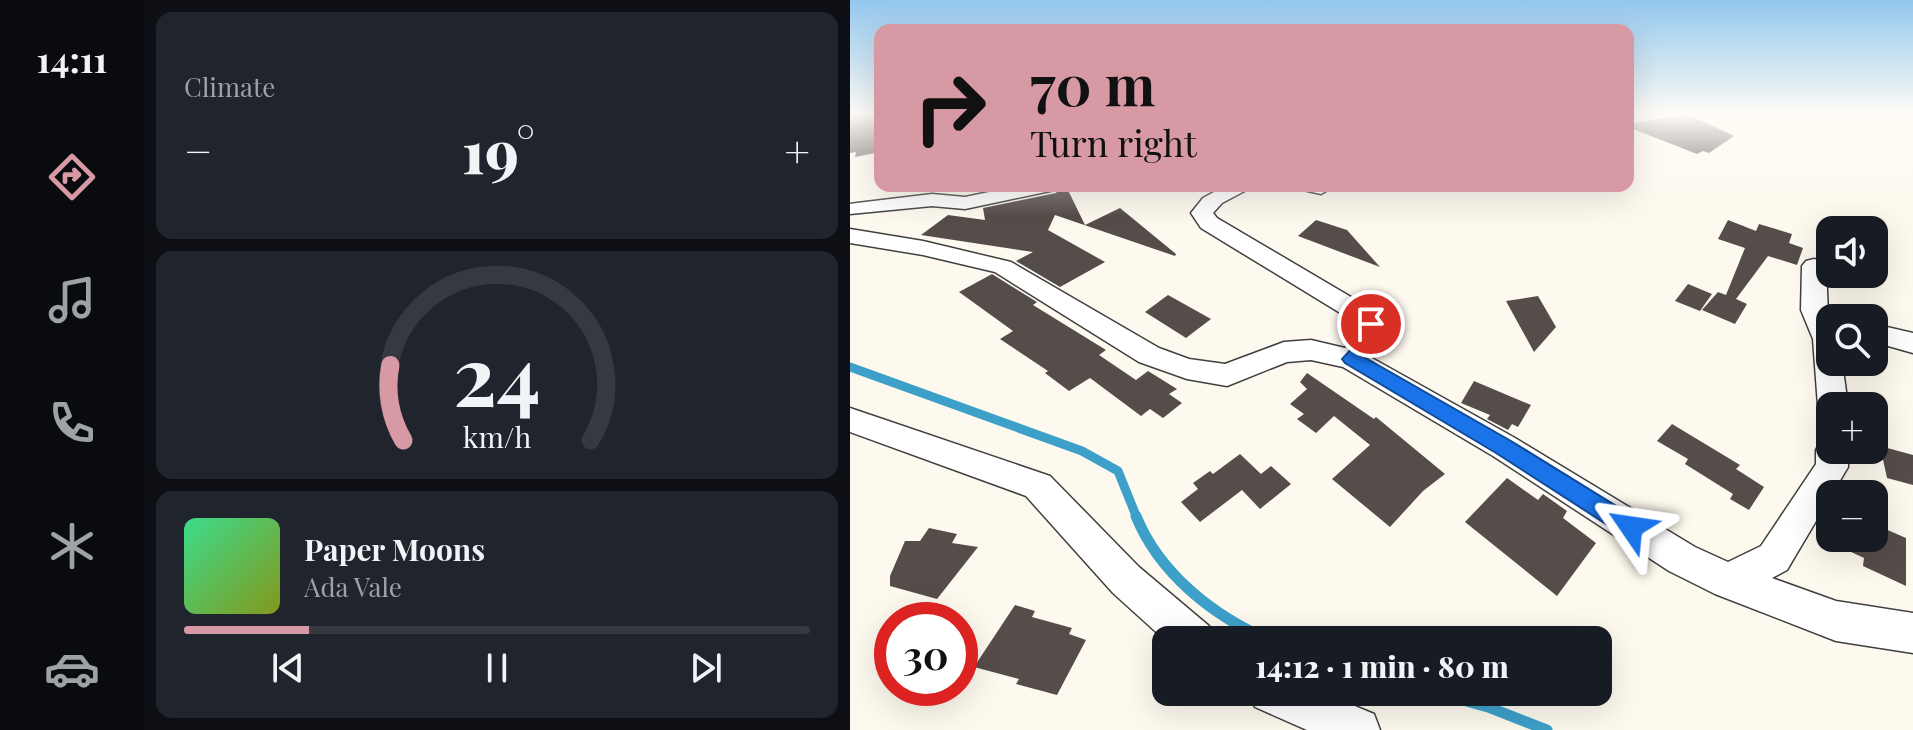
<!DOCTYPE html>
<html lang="en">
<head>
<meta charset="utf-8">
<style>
	:root { --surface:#171b24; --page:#20242c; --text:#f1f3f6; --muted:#9ea1a6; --line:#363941; --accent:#d799a4 }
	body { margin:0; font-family:"Playfair Display",serif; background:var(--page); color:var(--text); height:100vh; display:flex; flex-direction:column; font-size:30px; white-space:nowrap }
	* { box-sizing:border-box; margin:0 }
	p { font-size:26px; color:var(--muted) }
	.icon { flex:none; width:44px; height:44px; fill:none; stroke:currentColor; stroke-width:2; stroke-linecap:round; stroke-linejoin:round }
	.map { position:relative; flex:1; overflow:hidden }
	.details { display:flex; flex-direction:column; gap:12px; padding:12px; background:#0d0f14; width:706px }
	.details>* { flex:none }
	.guide { position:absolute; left:24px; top:24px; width:760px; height:168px; border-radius:16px; box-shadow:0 8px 32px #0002; background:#d799a4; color:#111; overflow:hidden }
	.controls { position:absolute; left:966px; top:216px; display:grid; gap:16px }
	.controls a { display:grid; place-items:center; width:72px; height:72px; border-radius:16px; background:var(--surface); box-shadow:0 8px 32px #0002; font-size:40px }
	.speed { position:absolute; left:24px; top:602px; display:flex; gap:16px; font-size:40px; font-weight:700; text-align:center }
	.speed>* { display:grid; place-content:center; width:104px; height:104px; border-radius:50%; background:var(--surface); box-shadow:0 8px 32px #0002; line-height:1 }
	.speed .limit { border:12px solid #d22; background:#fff; color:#111 }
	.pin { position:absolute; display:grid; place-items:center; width:68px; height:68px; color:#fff; margin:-34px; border:4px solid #fff; border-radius:50%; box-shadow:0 2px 8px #0007 }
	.me { position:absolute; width:88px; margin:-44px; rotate:302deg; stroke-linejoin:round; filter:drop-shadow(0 0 6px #0008) }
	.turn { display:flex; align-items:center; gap:28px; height:168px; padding:0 24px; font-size:36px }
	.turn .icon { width:104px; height:104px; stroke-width:2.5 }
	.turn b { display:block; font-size:56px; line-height:68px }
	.big { font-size:60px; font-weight:800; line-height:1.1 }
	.details .card { flex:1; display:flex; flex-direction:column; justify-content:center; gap:12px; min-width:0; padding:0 28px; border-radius:16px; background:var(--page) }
	.details .dial { align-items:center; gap:0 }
	.dial svg { height:208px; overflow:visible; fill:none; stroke:var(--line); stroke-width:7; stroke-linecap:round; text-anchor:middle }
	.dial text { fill:var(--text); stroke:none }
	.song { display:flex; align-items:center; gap:24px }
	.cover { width:96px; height:96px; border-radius:12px; background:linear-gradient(135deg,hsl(150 70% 55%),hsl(70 70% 35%)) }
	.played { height:8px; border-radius:4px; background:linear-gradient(90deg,var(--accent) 20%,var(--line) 20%) }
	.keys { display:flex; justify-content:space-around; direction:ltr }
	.heat { display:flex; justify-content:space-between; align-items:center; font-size:44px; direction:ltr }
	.trip { position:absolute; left:302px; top:626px; width:460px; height:80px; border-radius:16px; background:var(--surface); box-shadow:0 8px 32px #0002; font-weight:800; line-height:80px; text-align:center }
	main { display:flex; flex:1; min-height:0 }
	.tabs { display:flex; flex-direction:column; width:144px; justify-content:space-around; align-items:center; background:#090b0e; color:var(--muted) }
	.tabs .icon { width:56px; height:56px }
	.tabs .active { color:var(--accent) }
	.tabs b { font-size:36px; color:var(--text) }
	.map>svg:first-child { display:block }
</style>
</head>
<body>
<main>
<nav class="tabs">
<b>14:11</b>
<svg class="icon active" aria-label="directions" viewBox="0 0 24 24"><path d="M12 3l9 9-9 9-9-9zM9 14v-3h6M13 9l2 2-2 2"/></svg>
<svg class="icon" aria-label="music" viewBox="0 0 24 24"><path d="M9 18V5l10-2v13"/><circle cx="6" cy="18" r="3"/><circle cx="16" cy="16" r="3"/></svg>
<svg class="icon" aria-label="phone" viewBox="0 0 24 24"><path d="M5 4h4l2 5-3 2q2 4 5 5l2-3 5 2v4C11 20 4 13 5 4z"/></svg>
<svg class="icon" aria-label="climate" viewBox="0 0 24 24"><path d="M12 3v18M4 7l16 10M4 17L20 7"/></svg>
<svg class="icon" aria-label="car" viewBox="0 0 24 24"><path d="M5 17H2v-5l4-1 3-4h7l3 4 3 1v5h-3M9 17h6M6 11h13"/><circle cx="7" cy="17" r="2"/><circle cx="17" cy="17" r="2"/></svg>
</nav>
<section class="details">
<div class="card"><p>Climate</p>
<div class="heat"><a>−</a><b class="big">19°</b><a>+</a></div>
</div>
<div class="card dial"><svg viewBox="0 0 100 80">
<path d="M14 69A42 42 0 1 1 86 69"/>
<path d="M14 69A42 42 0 0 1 9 40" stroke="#d799a4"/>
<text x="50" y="56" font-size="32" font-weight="700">24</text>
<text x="50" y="72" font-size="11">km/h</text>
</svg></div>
<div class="card">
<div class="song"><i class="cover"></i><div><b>Paper Moons</b><p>Ada Vale</p></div></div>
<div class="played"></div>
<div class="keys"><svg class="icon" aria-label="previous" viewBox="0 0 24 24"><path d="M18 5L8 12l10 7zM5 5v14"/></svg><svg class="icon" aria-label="pause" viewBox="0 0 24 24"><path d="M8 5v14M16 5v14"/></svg><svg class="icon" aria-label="next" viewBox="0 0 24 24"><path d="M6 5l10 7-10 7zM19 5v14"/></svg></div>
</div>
</section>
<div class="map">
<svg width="1063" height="730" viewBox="0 0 1063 730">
	<rect width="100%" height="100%" fill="#fef9ee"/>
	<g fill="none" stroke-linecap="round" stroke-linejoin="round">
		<polyline stroke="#3da0c9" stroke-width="9" points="0,367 232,451 268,471 287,518"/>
		<g stroke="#3da0c9" stroke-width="11">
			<path d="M286,516c23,57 77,100 133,124"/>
			<polyline points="584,692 638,707 697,730"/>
		</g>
	</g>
	<g fill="#554d4a">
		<polygon points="0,114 30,114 30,152 5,157 6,152 0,153"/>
		<polygon points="837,114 884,136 859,153 853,151 847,154 778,127 778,124"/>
		<polygon points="211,186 216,186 235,225 270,208 326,254 325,256 205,215 198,230 255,262 210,287 166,261 183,252 71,235 98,215 135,220 133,208 206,193"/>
		<polygon points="466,220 497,230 530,267 448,236"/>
		<polygon points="878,220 906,231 909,224 942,234 939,243 953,248 947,265 918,256 886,299 897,304 885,324 852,310 868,292 876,295 895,248 868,239"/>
		<polygon points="142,274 187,302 183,305 256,350 249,355 286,380 298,371 327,389 319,394 332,403 313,418 300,409 291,416 240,378 219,391 195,373 198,371 150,339 163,331 109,292"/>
		<polygon points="838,284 862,294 850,311 825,301"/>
		<polygon points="318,295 361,319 336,338 295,312"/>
		<polygon points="688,296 706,327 684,352 656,301"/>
		<polygon points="457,373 524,419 526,417 595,474 573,491 540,527 482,479 520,445 484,416 466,433 447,419 454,414 440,404 457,389 450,382"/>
		<polygon points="624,381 681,405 668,427 662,424 658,430 637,419 640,415 611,403"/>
		<polygon points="822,424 890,465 886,469 914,487 899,510 880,499 883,494 835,464 838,459 807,441"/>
		<polygon points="1030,446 1063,455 1063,485 1037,478"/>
		<polygon points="390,454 411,474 421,466 441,484 410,509 392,490 350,522 331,502 348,489 343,483 360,471 363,474"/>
		<polygon points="657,478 688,500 693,494 717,511 713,518 746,543 707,596 615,522"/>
		<polygon points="1024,524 1056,538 1056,586 1013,566 1014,558 971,538 1024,538"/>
		<polygon points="79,528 107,534 102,543 128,547 87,599 40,586 40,576 55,541 70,541"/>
		<polygon points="165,605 185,611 182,617 222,628 219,634 236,640 207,695 166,684 169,679 124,667"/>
	</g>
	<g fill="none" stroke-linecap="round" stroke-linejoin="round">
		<defs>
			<g id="minor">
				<polygon points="168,186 208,186 205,190 115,209 82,206 0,214 0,204 7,203 82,194 115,197"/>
				<polygon points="375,186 404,186 372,203 363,213 367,218 523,310 534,324 528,346 520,357 665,438 845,547 878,562 911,546 966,464 966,450 971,441 980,438 980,450 998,450 998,467 937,570 922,578 986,601 1063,613 1063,653 986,641 865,594 819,571 643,456 493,367 461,360 437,362 377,386 337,379 289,362 145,272 73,255 0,243 0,229 73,241 161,262 309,348 339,359 375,364 434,342 461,340 495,348 502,342 507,325 505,322 351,228 341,213 353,198"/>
				<polygon points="450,186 480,186 481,188 471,194 453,190"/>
				<polygon points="964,259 972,261 976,266 980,362 992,362 998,406 980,406 980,417 972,414 968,406 963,339 951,310 952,266 956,261"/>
				<polygon points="1024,324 1063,333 1063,353 1024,342"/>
				<polygon points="0,408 200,476 289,567 359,626 365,640 316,641 263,593 176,496 0,432"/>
				<polygon points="399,692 471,692 524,714 530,730 457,730 405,707"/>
			</g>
		</defs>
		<use href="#minor" stroke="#404040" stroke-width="3"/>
		<use href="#minor" fill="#fff" fill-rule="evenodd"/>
	</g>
	<linearGradient id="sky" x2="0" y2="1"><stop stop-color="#93c7ed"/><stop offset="0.53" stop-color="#fffcf7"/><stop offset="1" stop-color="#fffcf7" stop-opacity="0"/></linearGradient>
	<rect width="1063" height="216" fill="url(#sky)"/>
	<polygon fill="#1a73e8" stroke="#114b97" stroke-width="2" points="521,318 529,324 523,346 514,357 661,441 789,520 793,527 789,535 781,538 773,535 646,453 495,363 492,359 506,344 515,319"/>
</svg>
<div class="controls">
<a><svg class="icon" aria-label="sound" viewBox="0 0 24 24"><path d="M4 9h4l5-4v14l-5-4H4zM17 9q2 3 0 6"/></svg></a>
<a><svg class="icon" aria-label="search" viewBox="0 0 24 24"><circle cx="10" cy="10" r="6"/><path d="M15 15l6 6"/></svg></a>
<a>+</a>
<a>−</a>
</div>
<div class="speed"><div class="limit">30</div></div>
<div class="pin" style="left:521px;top:324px;background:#d93025"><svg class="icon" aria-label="arrive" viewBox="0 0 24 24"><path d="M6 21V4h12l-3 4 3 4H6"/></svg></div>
<svg class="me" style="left:781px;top:527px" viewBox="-20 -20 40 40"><path d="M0-17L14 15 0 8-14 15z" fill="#1a73e8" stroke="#fff" stroke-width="4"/></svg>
<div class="trip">14:12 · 1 min · 80 m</div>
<div class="guide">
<div class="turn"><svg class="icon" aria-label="right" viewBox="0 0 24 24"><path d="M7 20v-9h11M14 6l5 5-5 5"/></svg><div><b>70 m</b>Turn right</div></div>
</div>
</div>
</main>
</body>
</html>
